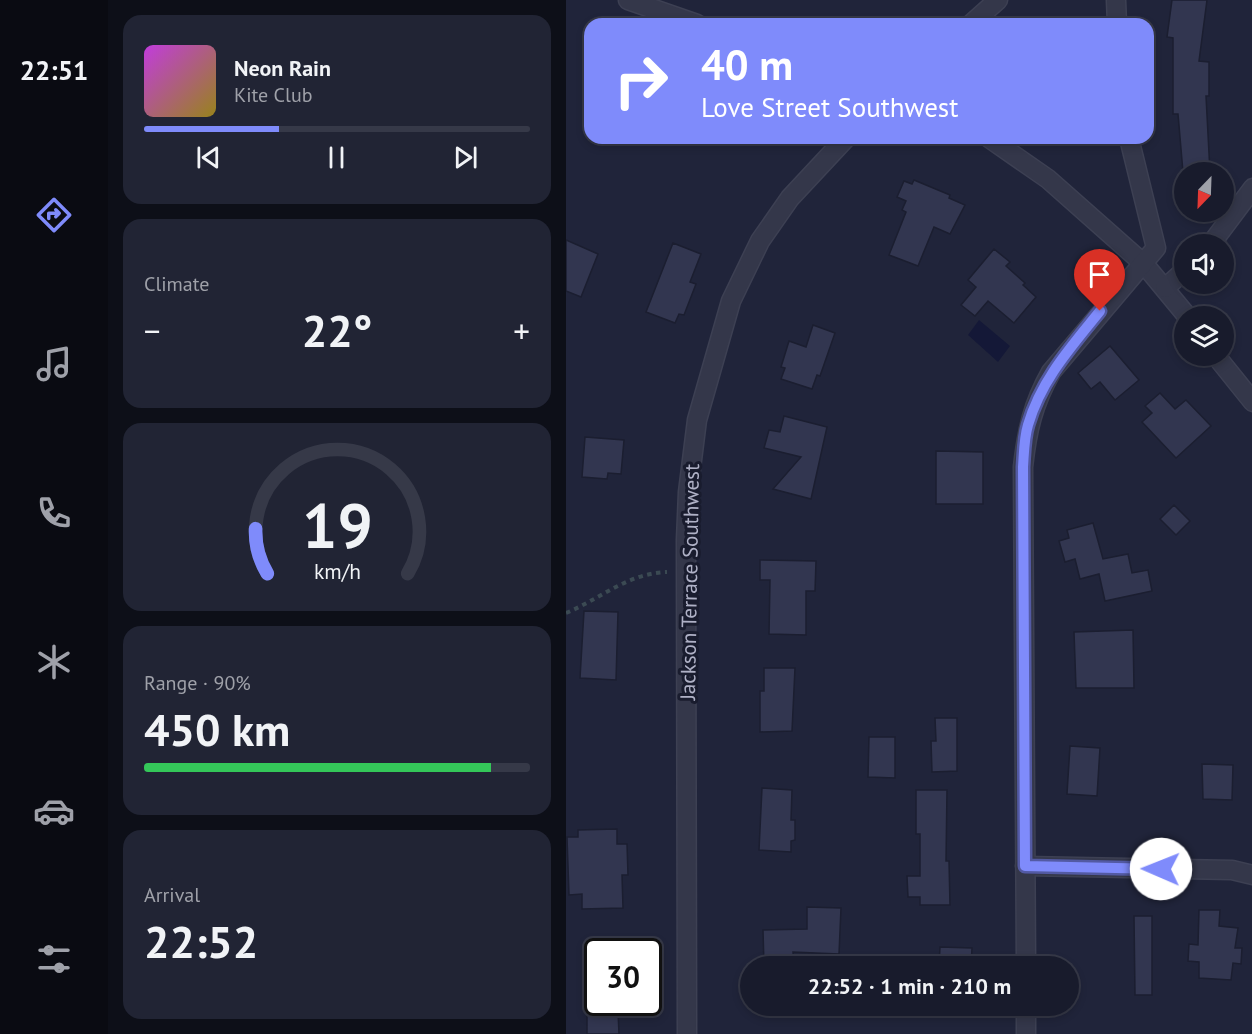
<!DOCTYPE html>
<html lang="en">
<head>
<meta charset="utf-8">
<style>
	:root { --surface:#181b2c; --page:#212434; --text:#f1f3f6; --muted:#9fa1a9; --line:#363948; --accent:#7f8bfb }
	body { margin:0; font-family:"PT Sans",sans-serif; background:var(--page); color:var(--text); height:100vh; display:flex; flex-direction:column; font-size:22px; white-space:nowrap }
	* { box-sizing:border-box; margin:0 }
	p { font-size:20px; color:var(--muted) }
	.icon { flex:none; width:33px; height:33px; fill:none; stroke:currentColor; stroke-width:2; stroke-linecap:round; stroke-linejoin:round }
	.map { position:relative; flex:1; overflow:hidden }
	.side { display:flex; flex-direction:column; gap:15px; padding:15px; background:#0d0f18; width:458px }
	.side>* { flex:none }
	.hud { position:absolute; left:18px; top:18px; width:570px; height:126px; border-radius:18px; box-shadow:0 3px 9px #0003,0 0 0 2px var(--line); background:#7f8bfb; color:#fff; overflow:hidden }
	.needle { width:39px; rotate:203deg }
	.fabs { position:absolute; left:608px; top:162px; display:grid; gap:12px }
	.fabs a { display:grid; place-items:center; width:60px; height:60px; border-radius:50%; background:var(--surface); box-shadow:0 3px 9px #0003,0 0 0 2px var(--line); font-size:30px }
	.speed { position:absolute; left:18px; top:938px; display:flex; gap:12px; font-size:30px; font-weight:700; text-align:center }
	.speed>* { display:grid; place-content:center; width:78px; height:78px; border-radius:50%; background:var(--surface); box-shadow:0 3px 9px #0003,0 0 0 2px var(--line); line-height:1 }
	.speed .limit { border:3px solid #111; border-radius:9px; background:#fff; color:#111 }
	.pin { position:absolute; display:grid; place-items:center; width:51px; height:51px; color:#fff; margin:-62px -26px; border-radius:50% 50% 50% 0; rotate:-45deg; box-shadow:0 0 6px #0007 }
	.pin .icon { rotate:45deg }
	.me { position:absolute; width:66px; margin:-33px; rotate:271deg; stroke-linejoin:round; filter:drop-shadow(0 0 4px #0008) }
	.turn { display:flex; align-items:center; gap:21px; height:126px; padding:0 18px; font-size:27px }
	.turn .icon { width:78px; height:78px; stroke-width:2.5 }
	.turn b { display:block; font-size:42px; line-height:51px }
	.big { font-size:45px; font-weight:600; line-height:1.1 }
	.side .widget { flex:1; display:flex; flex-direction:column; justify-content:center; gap:9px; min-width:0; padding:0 21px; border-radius:18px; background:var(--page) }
	.side .dial { align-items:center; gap:0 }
	.dial svg { height:156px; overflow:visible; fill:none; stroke:var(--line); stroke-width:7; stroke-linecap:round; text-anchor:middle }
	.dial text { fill:var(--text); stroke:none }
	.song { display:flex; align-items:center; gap:18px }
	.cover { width:72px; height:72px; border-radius:9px; background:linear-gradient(135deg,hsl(290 70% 55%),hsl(50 70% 35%)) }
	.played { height:6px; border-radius:3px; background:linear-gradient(90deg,var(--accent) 35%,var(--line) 35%) }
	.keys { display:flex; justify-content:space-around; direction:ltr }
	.heat { display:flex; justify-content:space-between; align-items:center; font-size:33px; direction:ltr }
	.charge { height:9px; border-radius:4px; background:linear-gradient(90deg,#34c759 90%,var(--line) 0) }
	.trip { position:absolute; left:174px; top:956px; width:339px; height:60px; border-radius:30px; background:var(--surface); box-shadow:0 3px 9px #0003,0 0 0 2px var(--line); font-weight:600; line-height:60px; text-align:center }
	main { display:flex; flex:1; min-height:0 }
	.dock { display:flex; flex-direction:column; width:108px; justify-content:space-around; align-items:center; background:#0a0b12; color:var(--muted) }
	.dock .icon { width:42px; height:42px }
	.dock .selected { color:var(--accent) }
	.dock b { font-size:27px; color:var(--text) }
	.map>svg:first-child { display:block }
</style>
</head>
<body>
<main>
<nav class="dock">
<b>22:51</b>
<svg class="icon selected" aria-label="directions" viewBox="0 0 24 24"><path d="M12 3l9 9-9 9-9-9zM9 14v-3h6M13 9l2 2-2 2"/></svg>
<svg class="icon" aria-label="music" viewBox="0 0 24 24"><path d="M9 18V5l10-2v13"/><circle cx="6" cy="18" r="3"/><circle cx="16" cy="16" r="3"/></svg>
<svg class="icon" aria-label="phone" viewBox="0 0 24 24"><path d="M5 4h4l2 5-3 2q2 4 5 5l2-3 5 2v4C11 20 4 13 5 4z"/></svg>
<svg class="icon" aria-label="climate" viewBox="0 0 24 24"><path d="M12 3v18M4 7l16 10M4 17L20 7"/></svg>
<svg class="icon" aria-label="car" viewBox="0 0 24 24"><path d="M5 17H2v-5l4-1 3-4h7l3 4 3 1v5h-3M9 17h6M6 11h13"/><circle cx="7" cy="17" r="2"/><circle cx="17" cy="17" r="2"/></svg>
<svg class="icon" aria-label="filters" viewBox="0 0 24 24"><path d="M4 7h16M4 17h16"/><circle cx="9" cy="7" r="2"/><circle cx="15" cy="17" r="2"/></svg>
</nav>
<section class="side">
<div class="widget">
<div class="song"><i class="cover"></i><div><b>Neon Rain</b><p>Kite Club</p></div></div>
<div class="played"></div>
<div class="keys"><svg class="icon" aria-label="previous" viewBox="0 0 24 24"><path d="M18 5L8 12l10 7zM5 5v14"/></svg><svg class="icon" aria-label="pause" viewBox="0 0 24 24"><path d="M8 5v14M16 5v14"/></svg><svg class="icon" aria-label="next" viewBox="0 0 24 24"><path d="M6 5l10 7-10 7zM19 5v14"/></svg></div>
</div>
<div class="widget"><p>Climate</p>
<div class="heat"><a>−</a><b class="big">22°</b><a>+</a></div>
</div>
<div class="widget dial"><svg viewBox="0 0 100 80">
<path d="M14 69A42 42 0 1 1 86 69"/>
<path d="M14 69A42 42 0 0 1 8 46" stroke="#7f8bfb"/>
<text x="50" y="56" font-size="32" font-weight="700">19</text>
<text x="50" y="72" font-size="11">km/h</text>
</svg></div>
<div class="widget"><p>Range · 90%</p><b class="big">450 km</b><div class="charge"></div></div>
<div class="widget"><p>Arrival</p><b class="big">22:52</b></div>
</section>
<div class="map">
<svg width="687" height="1034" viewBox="0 0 687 1034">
	<rect width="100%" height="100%" fill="#20243a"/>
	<polygon fill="#141837" points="413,320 444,346 432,362 402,335"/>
	<g fill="#323650" stroke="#1b1e30" stroke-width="1.5">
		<polygon points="606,0 641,0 633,61 643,62 643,96 640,96 644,172 617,172 612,114 607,114 607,38 601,37"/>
		<polygon points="348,180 384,195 383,198 399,205 384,234 368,227 352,266 323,255 340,212 336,210 340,201 331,197 338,181 346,184"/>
		<polygon points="0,240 32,254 15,297 0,291"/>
		<polygon points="107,243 135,254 124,282 130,284 118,315 113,314 109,323 80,312"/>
		<polygon points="428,249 444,262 440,266 459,283 457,285 470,297 448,323 422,301 409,316 395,305 410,287 402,280"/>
		<polygon points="247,325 269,333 254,376 251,375 246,389 215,379 219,368 215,367 223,341 240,347"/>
		<polygon points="544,346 573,380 549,400 534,382 525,389 512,373"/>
		<polygon points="594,393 609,409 620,400 645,426 610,458 576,422 586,413 579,406"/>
		<polygon points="218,416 261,427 245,499 207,489 235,457 198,448 203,430 214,432"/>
		<polygon points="19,437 58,440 55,474 42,473 41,479 16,477"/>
		<polygon points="370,451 417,452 417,504 370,504"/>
		<polygon points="608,505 624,521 610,535 594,519"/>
		<polygon points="527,523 537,559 562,554 566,573 582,570 586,591 539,601 533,574 514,579 509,559 499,562 493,541 503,538 501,530"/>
		<polygon points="194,560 250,561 249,591 240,591 240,635 203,634 204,580 194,580"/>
		<polygon points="18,611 52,612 50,680 14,678"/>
		<polygon points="567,630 568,688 510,688 508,632"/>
		<polygon points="198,668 229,668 226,731 194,732 194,691 198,691"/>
		<polygon points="369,718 391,718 391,771 366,772 365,741 370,741"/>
		<polygon points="303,737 329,737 329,778 302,777"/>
		<polygon points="504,746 534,748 531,796 501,794"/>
		<polygon points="636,764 667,765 666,800 637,799"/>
		<polygon points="196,788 226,790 225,820 229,820 229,840 225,841 225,852 193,850"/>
		<polygon points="350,790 381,790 380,861 383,861 384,905 354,905 354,897 342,897 341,876 354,876 354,834 350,834"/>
		<polygon points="51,829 51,844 61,844 62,875 56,875 57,908 16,909 16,894 3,895 1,837 12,837 12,830"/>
		<polygon points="241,907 275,908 273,954 227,952 228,966 198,966 197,930 241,929"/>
		<polygon points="633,910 654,910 653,926 672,928 669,948 676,948 675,964 667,963 665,980 633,978 633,962 622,961 623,944 632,945"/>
		<polygon points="568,916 586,916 586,995 569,995"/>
		<polygon points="374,947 406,948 405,966 373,966"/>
		<polygon points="21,1011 52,1011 53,1034 21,1034"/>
	</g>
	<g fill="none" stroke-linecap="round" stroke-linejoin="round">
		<defs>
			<g id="street">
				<polyline points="62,0 131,24"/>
				<polyline points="550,0 551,24"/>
				<polyline points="405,24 432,0"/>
				<polyline points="423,138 482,179 578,264 621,316"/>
				<polyline points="645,244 687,188"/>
				<polyline points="599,288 618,271"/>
				<polyline points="650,356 687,402"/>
				<polyline points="459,866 666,870 687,875"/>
				<path d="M460,966l-3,-499c4,-37 10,-63 28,-95l105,-124 -27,-110"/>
				<polyline points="460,1005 460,1034"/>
				<polyline points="121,1034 120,540 122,492 131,420 165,301 194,241 224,198 280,138"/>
			</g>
		</defs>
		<use href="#street" stroke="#3d4053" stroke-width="21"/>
		<path stroke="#3b4a53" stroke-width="4" stroke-dasharray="4.5 4.5" stroke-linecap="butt" d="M0,613c34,-14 62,-40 101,-41"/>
		<use href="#street" stroke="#34374a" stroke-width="18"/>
	</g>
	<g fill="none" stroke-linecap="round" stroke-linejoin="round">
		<defs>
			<path id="route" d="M534,311c-29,36 -59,69 -72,114 -4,13 -4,28 -5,42l2,399 136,3"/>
		</defs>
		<use href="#route" stroke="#535aa3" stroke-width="15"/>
		<use href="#route" stroke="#7f8bfb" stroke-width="10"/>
	</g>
	<g text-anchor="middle" stroke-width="6" stroke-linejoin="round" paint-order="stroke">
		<g font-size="21" fill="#afb1c6" stroke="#191c2e">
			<text transform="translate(124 582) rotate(-89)" y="7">Jackson Terrace Southwest</text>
		</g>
	</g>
</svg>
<div class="fabs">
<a><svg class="needle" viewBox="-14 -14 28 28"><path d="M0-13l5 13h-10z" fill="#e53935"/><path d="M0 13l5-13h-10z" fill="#9fa1a9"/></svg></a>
<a><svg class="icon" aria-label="sound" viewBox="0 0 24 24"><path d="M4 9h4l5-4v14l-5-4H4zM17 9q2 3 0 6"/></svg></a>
<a><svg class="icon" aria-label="layers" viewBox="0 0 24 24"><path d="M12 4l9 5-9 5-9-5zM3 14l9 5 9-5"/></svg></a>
</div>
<div class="speed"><div class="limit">30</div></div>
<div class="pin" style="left:534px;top:311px;background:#d93025"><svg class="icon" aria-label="arrive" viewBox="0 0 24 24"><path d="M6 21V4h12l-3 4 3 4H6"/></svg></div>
<svg class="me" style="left:595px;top:869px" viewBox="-20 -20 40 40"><circle r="19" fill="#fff"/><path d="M0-13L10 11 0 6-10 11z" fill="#7f8bfb"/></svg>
<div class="trip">22:52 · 1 min · 210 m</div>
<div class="hud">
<div class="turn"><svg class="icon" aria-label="right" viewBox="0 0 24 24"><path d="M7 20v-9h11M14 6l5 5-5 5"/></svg><div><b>40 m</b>Love Street Southwest</div></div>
</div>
</div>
</main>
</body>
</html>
